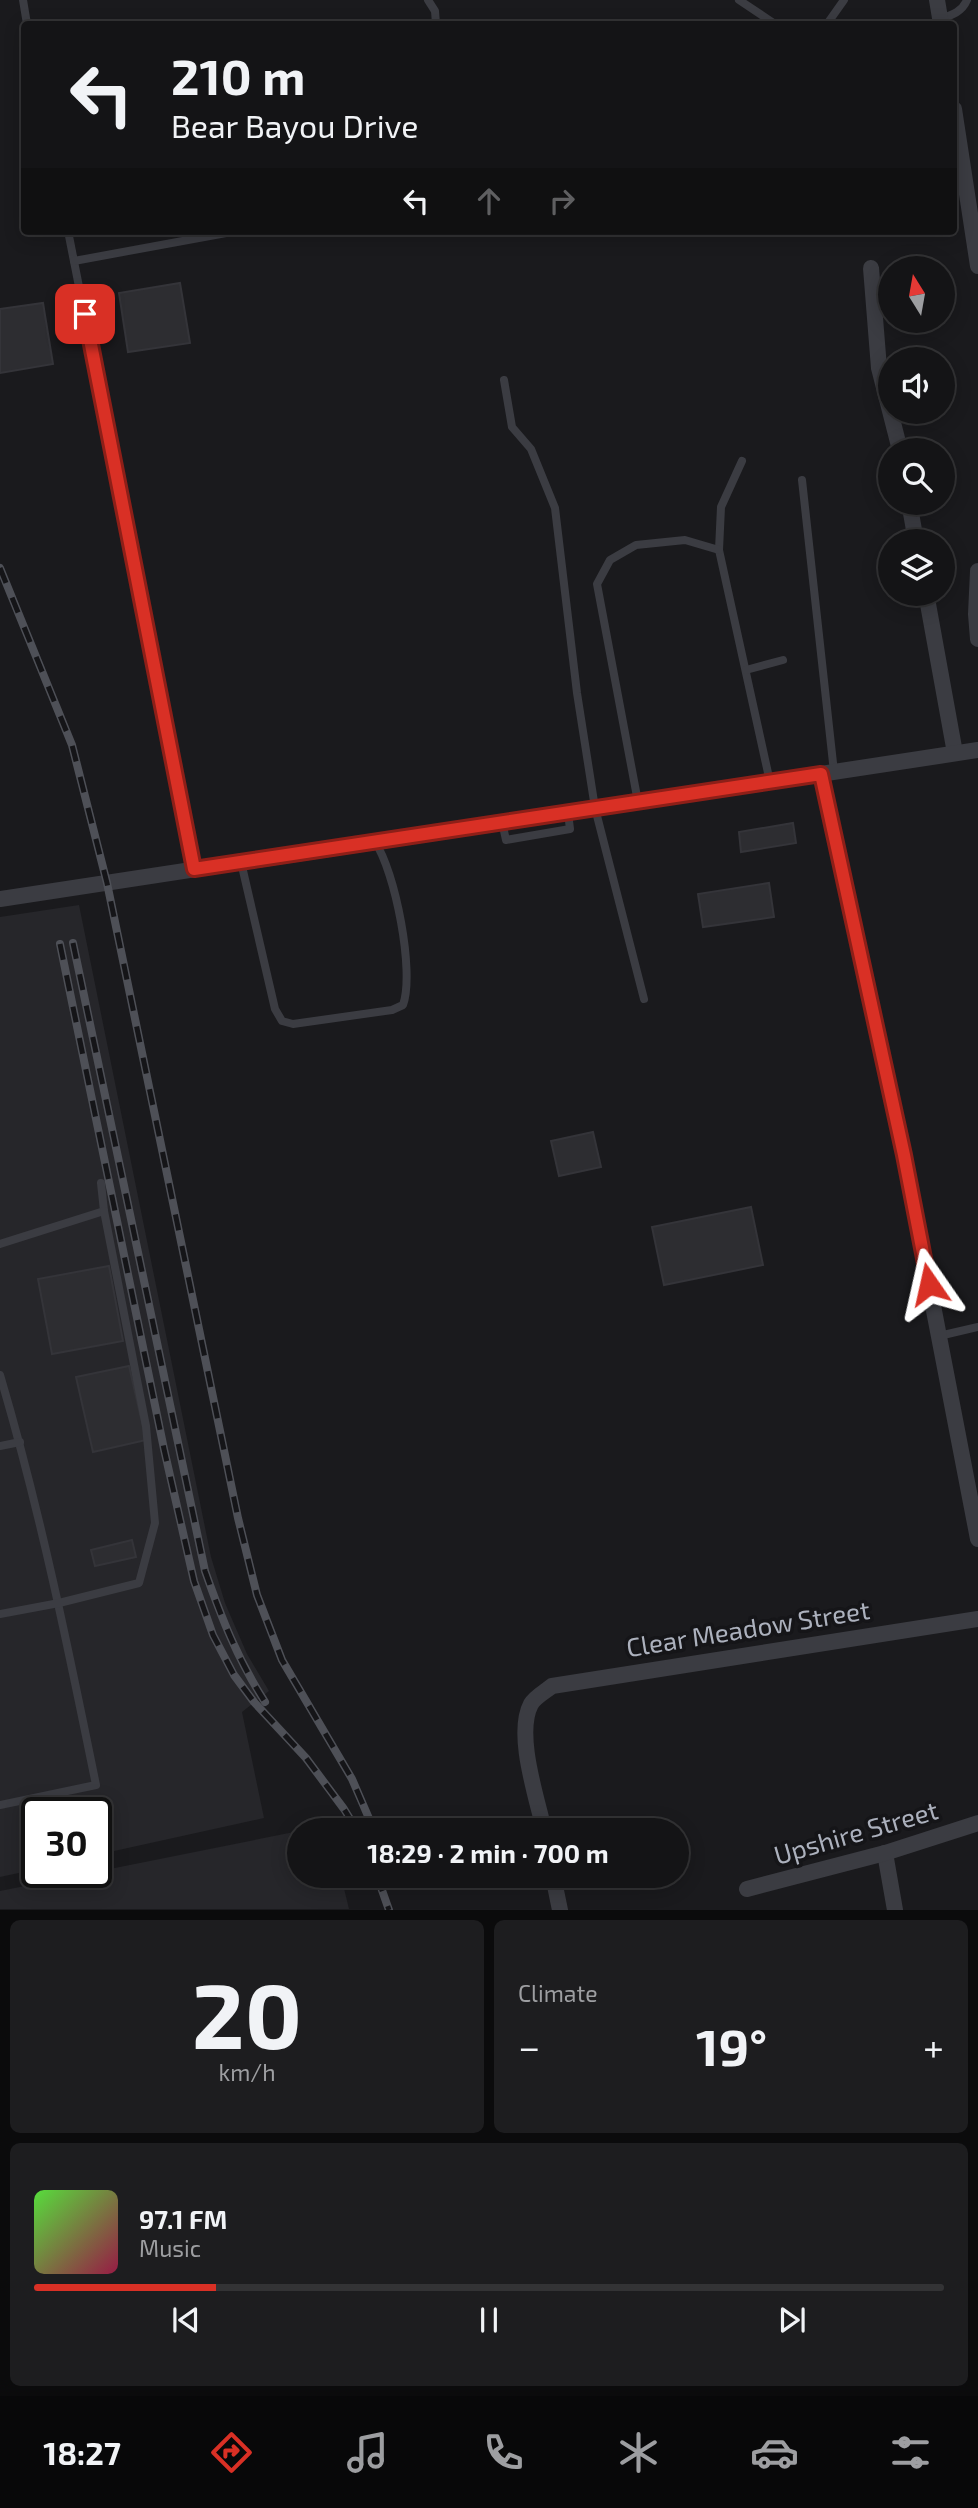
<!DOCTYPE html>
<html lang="en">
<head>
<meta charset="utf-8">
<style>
	:root { --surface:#141416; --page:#1d1d1f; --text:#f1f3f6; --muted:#9d9ea1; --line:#333335; --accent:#d93025 }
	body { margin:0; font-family:"Exo 2",sans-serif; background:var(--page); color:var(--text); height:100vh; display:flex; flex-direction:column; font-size:26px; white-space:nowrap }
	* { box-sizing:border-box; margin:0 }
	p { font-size:23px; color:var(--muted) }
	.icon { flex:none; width:38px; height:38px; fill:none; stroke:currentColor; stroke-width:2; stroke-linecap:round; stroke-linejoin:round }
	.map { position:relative; height:1910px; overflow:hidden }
	.panel { display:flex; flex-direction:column; gap:10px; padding:10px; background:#0b0b0c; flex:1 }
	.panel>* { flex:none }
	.banner { position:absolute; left:21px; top:21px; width:936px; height:214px; border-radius:7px; box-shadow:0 4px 18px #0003,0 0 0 2px var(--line); background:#141416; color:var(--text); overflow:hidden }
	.needle { width:46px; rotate:349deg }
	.buttons { position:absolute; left:878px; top:256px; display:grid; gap:14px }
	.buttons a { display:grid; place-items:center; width:77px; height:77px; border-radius:50%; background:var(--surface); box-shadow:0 4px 18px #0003,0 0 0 2px var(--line); font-size:35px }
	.speed { position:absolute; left:21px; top:1797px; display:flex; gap:14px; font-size:35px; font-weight:700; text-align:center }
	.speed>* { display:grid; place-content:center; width:91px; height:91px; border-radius:50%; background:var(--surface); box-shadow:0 4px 18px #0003,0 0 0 2px var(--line); line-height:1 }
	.speed .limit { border:4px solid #111; border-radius:10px; background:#fff; color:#111 }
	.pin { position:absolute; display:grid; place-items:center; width:60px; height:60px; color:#fff; margin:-30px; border-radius:14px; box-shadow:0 4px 10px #0006 }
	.me { position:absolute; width:77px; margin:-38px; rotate:349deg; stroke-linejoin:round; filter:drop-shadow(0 0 5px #0008) }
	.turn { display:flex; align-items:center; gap:24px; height:147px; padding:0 35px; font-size:32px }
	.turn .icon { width:91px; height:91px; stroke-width:2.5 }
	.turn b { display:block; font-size:49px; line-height:60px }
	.lanes { display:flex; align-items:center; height:66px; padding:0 35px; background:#0003; justify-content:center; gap:35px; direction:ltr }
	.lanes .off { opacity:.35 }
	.big { font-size:52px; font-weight:700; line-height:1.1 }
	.panel .card { flex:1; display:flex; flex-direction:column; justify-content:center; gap:10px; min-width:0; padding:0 24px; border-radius:10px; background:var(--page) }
	.panel .dial { align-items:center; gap:0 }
	.dial b { font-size:91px; line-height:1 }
	.song { display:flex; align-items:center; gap:21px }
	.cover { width:84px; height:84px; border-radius:10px; background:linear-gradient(135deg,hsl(110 70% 55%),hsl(340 70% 35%)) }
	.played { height:7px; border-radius:4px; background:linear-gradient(90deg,var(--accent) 20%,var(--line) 20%) }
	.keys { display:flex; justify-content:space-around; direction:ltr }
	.heat { display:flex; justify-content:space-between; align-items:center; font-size:38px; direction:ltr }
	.panel .tiles { flex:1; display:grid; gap:10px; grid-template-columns:1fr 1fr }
	.card:last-child { grid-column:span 2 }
	.trip { position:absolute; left:287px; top:1818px; width:402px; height:70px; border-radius:35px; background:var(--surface); box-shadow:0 4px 18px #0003,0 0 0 2px var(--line); font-weight:700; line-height:70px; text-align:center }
	.tab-bar { display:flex; height:112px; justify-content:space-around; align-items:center; background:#080809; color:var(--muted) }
	.tab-bar .icon { width:49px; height:49px }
	.tab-bar .on { color:var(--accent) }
	.tab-bar b { font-size:32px; color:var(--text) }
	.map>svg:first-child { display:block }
</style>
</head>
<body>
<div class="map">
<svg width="978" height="1910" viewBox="0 0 978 1910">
	<rect width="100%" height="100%" fill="#1a1a1d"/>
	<g fill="#26262a">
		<polygon points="79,905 211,1557 225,1603 247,1654 269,1691 242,1712 264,1818 96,1855 96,1813 37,1813 37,1869 0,1877 0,917"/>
		<polygon points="299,1831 299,1876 341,1876 349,1909 0,1909 0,1891"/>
	</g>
	<g fill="#2d2d31" stroke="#343439" stroke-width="2">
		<polygon points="180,283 190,343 128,352 119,293"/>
		<polygon points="43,303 53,364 0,373 0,309"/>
		<polygon points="793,823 796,843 741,852 739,832"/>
		<polygon points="769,883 774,917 703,927 698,894"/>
		<polygon points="593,1132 601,1167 559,1176 551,1141"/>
		<polygon points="751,1207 763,1265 664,1285 652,1227"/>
		<polygon points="109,1266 123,1341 52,1354 38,1279"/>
		<polygon points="129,1366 146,1440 93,1452 76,1377"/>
		<polygon points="132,1540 136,1557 95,1566 91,1550"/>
	</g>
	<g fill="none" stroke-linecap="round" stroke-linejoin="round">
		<g stroke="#3b3c42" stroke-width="8">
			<polyline points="23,0 27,24"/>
			<polyline points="428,0 435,11 436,24"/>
			<polyline points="739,0 775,24"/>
			<path d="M940,19c12,-4 22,-7 27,-19"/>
			<polyline points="827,24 844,0"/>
			<polyline points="68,231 194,869"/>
			<polyline points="74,261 237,231"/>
			<polyline points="504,380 512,427 531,449 555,508 577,693 595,808 644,999"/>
			<polyline points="742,461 721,507 719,550 770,782"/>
			<polyline points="802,480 834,772"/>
			<polyline points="746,670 783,660"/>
			<polyline points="638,802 597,584 610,560 636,545 685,540 719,550"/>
			<polyline points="502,822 506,840 570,829 568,813"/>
			<path d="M241,862l34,147 7,12 11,3 99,-14 11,-5c12,-33 -8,-134 -28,-163"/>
			<polyline points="0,1244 104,1211 101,1183"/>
			<polyline points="939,1336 978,1327"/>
			<path d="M0,1375c40,135 68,272 96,410l-96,20"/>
			<polyline points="0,1446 20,1442"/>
			<polyline points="0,1614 59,1603 139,1583 155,1523 146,1426 104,1211"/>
		</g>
		<g stroke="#3b3c42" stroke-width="16">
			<polyline points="937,0 941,24"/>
			<polyline points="954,109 978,266"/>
			<polyline points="871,268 879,368 900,450"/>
			<polyline points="909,502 916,541"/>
			<polyline points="978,571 976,614 978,639"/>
			<polyline points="926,593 955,753"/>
			<polyline points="821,774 904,1155 978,1539"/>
			<polyline points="0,899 978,750"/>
			<path d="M544,1830c-7,-32 -29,-96 -13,-126 4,-7 15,-13 21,-18l426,-67"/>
			<polyline points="885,1853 895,1910"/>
			<polyline points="553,1876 560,1910"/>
			<polyline points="747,1889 885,1853 978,1823"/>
		</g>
		<defs>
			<g id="rail">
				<polyline points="0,568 72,745 107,883 238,1518 257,1595 282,1660 352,1779 374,1830"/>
				<path d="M73,943l132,628c17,48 32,87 60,131"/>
				<polyline points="60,944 164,1449 194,1581 213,1635 234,1675 254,1702 306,1758 344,1809 357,1830"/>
				<polyline points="377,1876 389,1910"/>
			</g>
		</defs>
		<use href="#rail" stroke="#4e5057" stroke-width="8"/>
		<use href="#rail" stroke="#151518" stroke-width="5" stroke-dasharray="16" stroke-linecap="butt"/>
	</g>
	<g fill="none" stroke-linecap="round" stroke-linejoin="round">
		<defs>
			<polyline id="route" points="85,314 194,869 821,774 904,1155 929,1284"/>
		</defs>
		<use href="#route" stroke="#8d1f18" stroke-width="18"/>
		<use href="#route" stroke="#d93025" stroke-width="12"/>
	</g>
	<g text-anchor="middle" stroke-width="7" stroke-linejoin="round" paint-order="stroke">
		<g font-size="26" fill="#acb1bd" stroke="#151518">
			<text transform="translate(748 1629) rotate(-9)" y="9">Clear Meadow Street</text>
			<text transform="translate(856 1833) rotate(-16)" y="9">Upshire Street</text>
		</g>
	</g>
</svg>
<div class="buttons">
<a><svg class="needle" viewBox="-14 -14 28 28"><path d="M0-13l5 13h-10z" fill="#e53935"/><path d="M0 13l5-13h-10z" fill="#9d9ea1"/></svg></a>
<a><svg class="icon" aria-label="sound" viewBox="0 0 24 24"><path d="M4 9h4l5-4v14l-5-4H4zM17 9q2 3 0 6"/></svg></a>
<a><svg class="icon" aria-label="search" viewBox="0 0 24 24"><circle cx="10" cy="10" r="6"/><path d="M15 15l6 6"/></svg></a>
<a><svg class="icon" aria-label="layers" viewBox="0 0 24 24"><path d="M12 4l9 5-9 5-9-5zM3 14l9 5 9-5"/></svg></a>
</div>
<div class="speed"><div class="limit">30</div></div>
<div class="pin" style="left:85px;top:314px;background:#d93025"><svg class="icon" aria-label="arrive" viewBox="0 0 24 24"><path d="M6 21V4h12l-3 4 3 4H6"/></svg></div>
<svg class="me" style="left:929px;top:1284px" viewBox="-20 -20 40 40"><path d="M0-17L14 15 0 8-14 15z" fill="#d93025" stroke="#fff" stroke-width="4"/></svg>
<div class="trip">18:29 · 2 min · 700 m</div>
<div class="banner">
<div class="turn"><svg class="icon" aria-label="left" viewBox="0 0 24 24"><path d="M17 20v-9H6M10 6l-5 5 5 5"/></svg><div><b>210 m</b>Bear Bayou Drive</div></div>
<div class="lanes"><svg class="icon" aria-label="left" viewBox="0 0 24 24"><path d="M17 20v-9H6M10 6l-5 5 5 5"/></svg><svg class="icon off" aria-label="ahead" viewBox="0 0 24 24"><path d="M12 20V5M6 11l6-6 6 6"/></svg><svg class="icon off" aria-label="right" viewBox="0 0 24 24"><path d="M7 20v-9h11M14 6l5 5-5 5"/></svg></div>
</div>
</div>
<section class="panel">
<div class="tiles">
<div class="card dial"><b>20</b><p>km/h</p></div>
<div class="card"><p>Climate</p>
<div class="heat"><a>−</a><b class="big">19°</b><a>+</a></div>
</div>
<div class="card">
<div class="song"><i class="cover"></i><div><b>97.1 FM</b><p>Music</p></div></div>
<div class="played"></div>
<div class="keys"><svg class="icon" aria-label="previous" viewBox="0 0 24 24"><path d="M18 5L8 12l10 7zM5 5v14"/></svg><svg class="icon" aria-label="pause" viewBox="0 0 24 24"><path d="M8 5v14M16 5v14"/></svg><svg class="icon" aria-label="next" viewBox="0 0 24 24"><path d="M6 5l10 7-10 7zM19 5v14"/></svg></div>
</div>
</div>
</section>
<nav class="tab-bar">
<b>18:27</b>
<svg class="icon on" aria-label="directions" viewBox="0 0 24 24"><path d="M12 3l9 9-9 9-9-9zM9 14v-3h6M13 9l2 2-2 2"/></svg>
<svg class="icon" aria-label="music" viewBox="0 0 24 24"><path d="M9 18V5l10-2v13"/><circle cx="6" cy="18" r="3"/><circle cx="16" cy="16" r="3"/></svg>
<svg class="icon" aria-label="phone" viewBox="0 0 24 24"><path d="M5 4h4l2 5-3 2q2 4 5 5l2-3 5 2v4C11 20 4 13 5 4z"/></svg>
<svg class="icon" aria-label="climate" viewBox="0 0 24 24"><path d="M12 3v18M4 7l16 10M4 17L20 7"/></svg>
<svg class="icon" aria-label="car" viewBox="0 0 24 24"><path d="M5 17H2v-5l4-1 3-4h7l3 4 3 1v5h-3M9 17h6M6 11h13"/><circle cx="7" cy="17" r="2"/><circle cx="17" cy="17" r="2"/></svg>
<svg class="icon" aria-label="filters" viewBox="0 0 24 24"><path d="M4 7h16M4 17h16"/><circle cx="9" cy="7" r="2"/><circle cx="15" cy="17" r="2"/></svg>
</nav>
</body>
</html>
